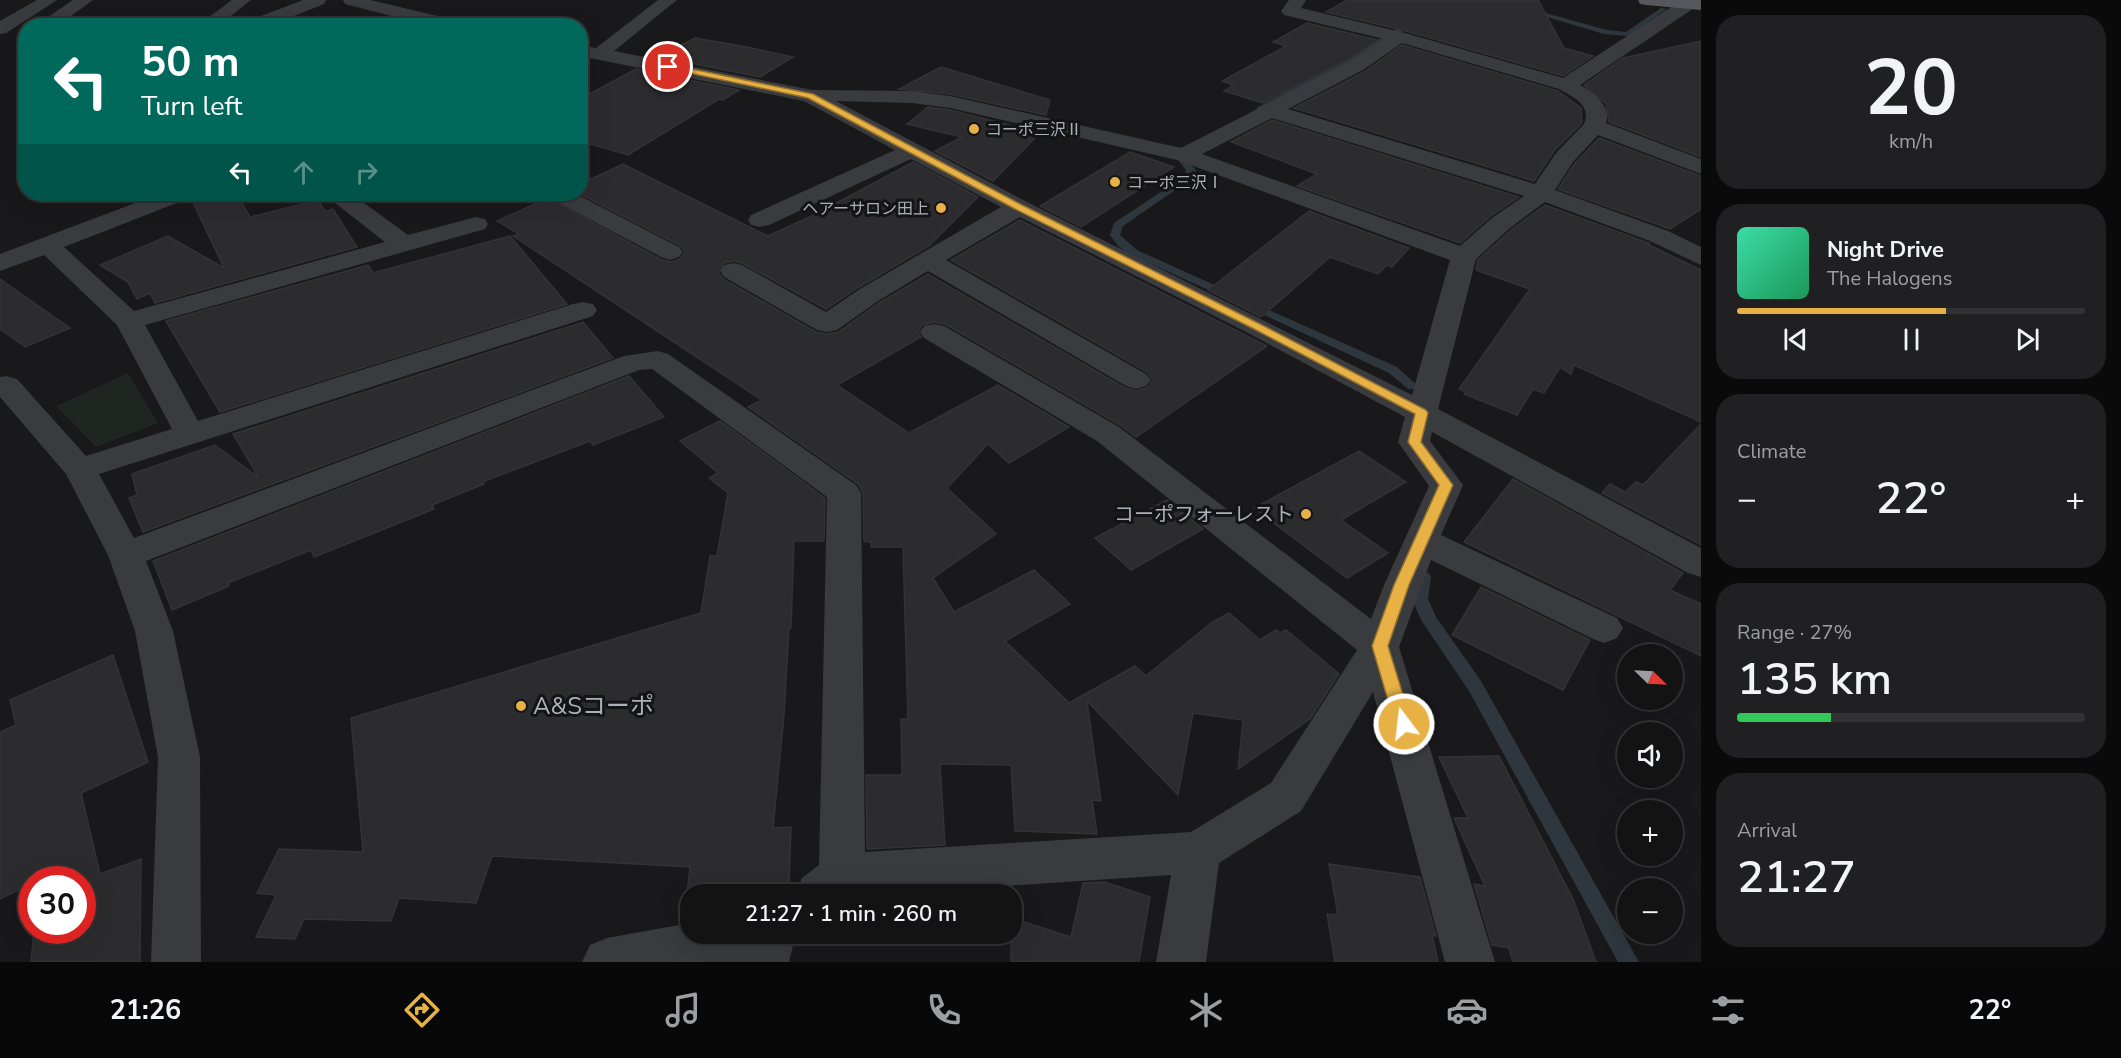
<!DOCTYPE html>
<html lang="en">
<head>
<meta charset="utf-8">
<style>
	:root { --surface:#131314; --page:#202022; --text:#f1f3f6; --muted:#9d9ea0; --line:#323234; --accent:#e7b145 }
	body { margin:0; font-family:"Nunito Sans","Noto Sans JP",sans-serif; background:var(--page); color:var(--text); height:100vh; display:flex; flex-direction:column; font-size:22px; white-space:nowrap }
	* { box-sizing:border-box; margin:0 }
	p { font-size:20px; color:var(--muted) }
	.icon { flex:none; width:33px; height:33px; fill:none; stroke:currentColor; stroke-width:2; stroke-linecap:round; stroke-linejoin:round }
	.map { position:relative; flex:1; overflow:hidden }
	.details { display:flex; flex-direction:column; gap:15px; padding:15px; background:#0a0a0b; width:420px }
	.details>* { flex:none }
	.hud { position:absolute; left:18px; top:18px; width:570px; height:183px; border-radius:24px; box-shadow:0 6px 24px #0002,0 0 0 2px var(--line); background:#00695c; color:#fff; overflow:hidden }
	.needle { width:39px; rotate:114deg }
	.buttons { position:absolute; left:1617px; top:644px; display:grid; gap:12px }
	.buttons a { display:grid; place-items:center; width:66px; height:66px; border-radius:50%; background:var(--surface); box-shadow:0 6px 24px #0002,0 0 0 2px var(--line); font-size:30px }
	.speed { position:absolute; left:18px; top:866px; display:flex; gap:12px; font-size:30px; font-weight:700; text-align:center }
	.speed>* { display:grid; place-content:center; width:78px; height:78px; border-radius:50%; background:var(--surface); box-shadow:0 6px 24px #0002,0 0 0 2px var(--line); line-height:1 }
	.speed .limit { border:9px solid #d22; background:#fff; color:#111 }
	.pin { position:absolute; display:grid; place-items:center; width:51px; height:51px; color:#fff; margin:-26px; border:3px solid #fff; border-radius:50%; box-shadow:0 2px 6px #0007 }
	.me { position:absolute; width:66px; margin:-33px; rotate:345deg; stroke-linejoin:round; filter:drop-shadow(0 0 4px #0008) }
	.turn { display:flex; align-items:center; gap:21px; height:126px; padding:0 24px; font-size:27px }
	.turn .icon { width:78px; height:78px; stroke-width:2.5 }
	.turn b { display:block; font-size:42px; line-height:51px }
	.lanes { display:flex; align-items:center; height:57px; padding:0 24px; background:#0003; justify-content:center; gap:30px; direction:ltr }
	.lanes .off { opacity:.35 }
	.big { font-size:45px; font-weight:600; line-height:1.1 }
	.details .widget { flex:1; display:flex; flex-direction:column; justify-content:center; gap:9px; min-width:0; padding:0 21px; border-radius:24px; background:var(--page) }
	.details .dial { align-items:center; gap:0 }
	.dial b { font-size:78px; line-height:1 }
	.song { display:flex; align-items:center; gap:18px }
	.cover { width:72px; height:72px; border-radius:9px; background:linear-gradient(135deg,hsl(160 70% 55%),hsl(150 70% 35%)) }
	.played { height:6px; border-radius:3px; background:linear-gradient(90deg,var(--accent) 60%,var(--line) 60%) }
	.keys { display:flex; justify-content:space-around; direction:ltr }
	.heat { display:flex; justify-content:space-between; align-items:center; font-size:33px; direction:ltr }
	.charge { height:9px; border-radius:4px; background:linear-gradient(90deg,#34c759 27%,var(--line) 0) }
	.trip { position:absolute; left:680px; top:884px; width:342px; height:60px; border-radius:24px; background:var(--surface); box-shadow:0 6px 24px #0002,0 0 0 2px var(--line); font-weight:600; line-height:60px; text-align:center }
	.tab-bar { display:flex; height:96px; justify-content:space-around; align-items:center; background:#080808; color:var(--muted) }
	.tab-bar .icon { width:42px; height:42px }
	.tab-bar .selected { color:var(--accent) }
	.tab-bar b { font-size:27px; color:var(--text) }
	main { display:flex; flex:1; min-height:0 }
	.map>svg:first-child { display:block }
</style>
</head>
<body>
<main>
<div class="map">
<svg width="1701" height="962" viewBox="0 0 1701 962">
	<rect width="100%" height="100%" fill="#19191b"/>
	<polygon fill="#1f2520" points="128,373 158,423 96,447 56,406"/>
	<g fill="none" stroke-linecap="round" stroke-linejoin="round">
		<g fill="#2f373e" fill-rule="evenodd">
			<polygon points="1661,8 1667,9 1628,36 1604,34 1527,11 1531,9 1607,30 1626,32"/>
			<polygon points="1413,19 1420,21 1344,68 1263,110 1256,108 1338,64"/>
			<path d="M1179,147l3,1c1,10 7,13 14,22l-2,7 -71,49 -3,9 17,15 95,43v4h-8l-95,-43 -11,-8 -8,-11 4,-12 71,-47 1,-6 -14,-17z"/>
			<polygon points="1251,302 1397,367 1418,386 1416,389 1408,389 1389,373 1247,307 1245,305"/>
			<polygon points="1424,572 1429,573 1431,577 1428,599 1436,617 1481,681 1639,962 1618,962 1469,691 1421,620 1412,599 1419,573"/>
		</g>
	</g>
	<g fill="#2c2c2f" stroke="#333336" stroke-width="1.5">
		<polygon points="1347,0 1538,0 1564,48 1593,56 1563,76 1406,31 1326,12"/>
		<polygon points="1307,23 1378,40 1348,60 1263,103 1224,91 1234,85 1222,81 1286,46 1273,42"/>
		<polygon points="695,38 747,47 793,57 760,77 658,57"/>
		<polygon points="1701,41 1701,157 1609,122 1606,104 1584,85 1623,58"/>
		<polygon points="1402,45 1558,91 1581,108 1582,123 1554,151 1534,181 1294,108 1364,72"/>
		<polygon points="941,67 1050,100 1046,115 950,94 899,89"/>
		<polygon points="636,69 739,90 723,100 719,99 628,155 580,141 580,99"/>
		<polygon points="928,107 950,110 1040,133 993,181 935,151 962,137 907,124"/>
		<polygon points="1272,120 1519,197 1491,216 1460,243 1297,186 1317,174 1231,142"/>
		<polygon points="1599,138 1701,176 1701,209 1670,229 1558,189 1575,163"/>
		<polygon points="1130,152 1174,167 1081,227 1040,206"/>
		<polygon points="913,162 978,197 929,246 859,287 826,309 742,263 733,261 724,263 718,272 723,279 816,332 827,334 838,332 879,303 928,274 1125,388 1137,391 1148,387 1153,380 1147,372 951,260 1020,220 1267,346 1136,437 1120,425 945,324 934,322 922,325 918,331 921,337 837,385 909,433 998,385 1069,427 1009,463 988,444 947,488 996,534 933,578 954,612 1034,570 1070,604 1005,641 1069,703 1135,666 1146,676 1211,623 1229,613 1260,640 1276,630 1280,633 1286,630 1339,674 1310,719 1238,769 1243,720 1193,713 1178,795 1087,701 1101,801 1092,800 1097,834 1015,831 1011,765 940,764 945,845 867,849 866,775 902,775 901,719 908,719 903,547 871,547 871,542 864,541 863,493 858,484 748,407 762,400 513,236 519,234 497,221 548,198 660,259 671,262 680,259 685,253 681,246 580,194 580,184 623,164 768,236 814,215"/>
		<polygon points="193,194 237,194 250,217 318,200 325,211 333,209 357,247 155,303 150,293 137,299 128,282 100,265 168,236 224,268 191,198"/>
		<polygon points="1545,205 1649,243 1647,244 1701,270 1701,422 1574,365 1571,374 1560,367 1544,393 1533,389 1517,415 1464,394 1466,392 1459,389 1530,289 1476,270 1478,260 1511,230"/>
		<polygon points="1309,211 1409,248 1392,267 1387,265 1378,274 1330,257 1261,317 1208,290"/>
		<polygon points="510,236 567,304 220,412 166,321 368,265 373,273"/>
		<polygon points="0,279 70,328 25,347 0,329"/>
		<polygon points="583,322 613,358 143,532 129,498 137,495 132,474 215,445 259,478 233,434"/>
		<polygon points="629,376 664,417 593,445 590,441 482,482 484,484 432,505 434,509 314,557 311,550 228,583 229,586 172,610 153,561"/>
		<polygon points="720,421 825,498 824,541 794,541 791,628 789,628 784,715 773,828 791,827 789,884 760,894 687,894 690,867 492,856 476,903 399,898 391,921 304,919 295,939 256,937 276,895 257,893 279,849 363,852 351,718 701,613 710,556 717,556 728,493 709,478 718,473 680,441"/>
		<polygon points="1701,424 1701,545 1602,493 1610,484 1625,492 1636,482 1643,485"/>
		<polygon points="1359,451 1406,482 1341,520 1388,553 1347,578 1254,508"/>
		<polygon points="1513,479 1683,573 1670,590 1701,604 1701,656 1464,542"/>
		<polygon points="1167,500 1203,529 1131,570 1095,538"/>
		<polygon points="1481,587 1590,640 1563,690 1452,635"/>
		<polygon points="113,655 148,762 81,793 100,874 141,859 140,962 31,962 34,930 82,930 82,879 32,879 32,883 0,899 0,732 16,725 10,700"/>
		<polygon points="1499,756 1574,901 1596,962 1513,962 1509,948 1492,945 1474,884 1485,886 1454,818 1468,818 1439,757"/>
		<polygon points="1329,864 1420,877 1436,936 1432,935 1438,962 1335,962 1327,914 1338,915"/>
		<polygon points="1104,882 1150,897 1139,962 1011,962 1011,918 1071,937 1083,883"/>
	</g>
	<g fill="none" stroke-linecap="round" stroke-linejoin="round">
		<g fill="#3a3b3f" fill-rule="evenodd">
			<polygon points="37,0 57,0 6,33 0,34 0,21"/>
			<polygon points="73,0 93,0 57,26 35,26"/>
			<polygon points="232,0 251,0 218,26 197,26"/>
			<polygon points="303,0 326,0 324,4 269,26 256,26 253,22 256,18"/>
			<polygon points="343,0 370,0 463,22 466,26 430,26 345,4"/>
			<path d="M658,0h19l-63,51 198,39 100,1 38,5 231,52 168,-86 35,-23 -100,-24 -3,-4 8,-11h17l-5,8 104,25 158,45 119,-78h19l-1,4 -120,81c13,7 32,21 26,38l95,36v15l-103,-39 -25,27 -18,28 113,41 33,16v18l-51,-24 -105,-39 -35,26 -34,31 -38,150 263,139v29l-13,-4 -256,-141 -2,9 33,44 -22,50 176,83 6,10 -6,10 -13,5 -13,-5 -160,-78 -32,87 96,315h-50l-72,-270 -72,119 -82,52 -13,99h-50l15,-87 -290,19h-85l6,-16 17,-13 8,-368 -175,-128 -13,1 -493,191 27,70 27,126 1,205h-50l7,-205 -23,-126 -27,-76 -42,-81 -66,-77v-20l6,-1 11,3 69,77 86,-27 -55,-104 -73,-70 -44,16v-17l159,-60h32l-4,5 -123,48 70,64 251,-69 -55,-43 -3,-5h25l56,41 68,-18 9,2 3,5 -3,5 -340,96 53,96 375,-117 10,-2 10,2 4,6 -4,6 -494,158 35,64 490,-182 34,-5 10,3 188,131 5,8 4,359 326,-20 80,-49 86,-133 -260,-209 -173,-103 -4,-6 4,-6 10,-2 10,2 175,101 252,192 13,-34 45,-99 -31,-44 7,-25 -157,-84 -228,-116 -74,43 200,114 5,6 -5,6 -10,3 -10,-3 -198,-115 -50,30 -41,29 -10,2 -10,-2 -93,-53 -4,-6 4,-6 9,-2 9,2 84,47 34,-23 141,-82 -90,-48 -142,66 -9,2 -9,-2 -3,-5 3,-5 144,-65 -91,-49 -224,-45v-11l16,3zM1402,43l157,46c14,8 33,16 25,35l-28,29 -21,31 -247,-75 75,-39zM836,101l76,2 38,5 227,52 273,100 -38,135 -385,-193zM1272,118l252,78 -32,22 -32,28 -258,-92z"/>
			<polygon points="547,194 576,194 679,247 683,252 679,257 670,260 661,257 551,199"/>
			<polygon points="690,923 690,933 796,933 789,962 582,962 590,945 607,938"/>
		</g>
		<polygon fill="#56585e" fill-rule="evenodd" points="1638,0 1701,0 1701,10 1646,5 1640,4"/>
	</g>
	<polygon fill="#e7b145" stroke="#96732d" stroke-width="1.5" points="668,64 813,94 1022,205 1262,325 1426,410 1428,413 1421,442 1453,485 1409,585 1388,646 1412,724 1410,729 1404,731 1398,729 1395,724 1372,646 1394,585 1439,485 1408,442 1415,414 1254,329 1015,209 808,98 665,68 665,65"/>
	<g fill="#e7b145" stroke="#141416" stroke-width="2">
		<circle cx="974" cy="129" r="6"/>
		<circle cx="1115" cy="182" r="6"/>
		<circle cx="941" cy="208" r="6"/>
		<circle cx="1306" cy="514" r="6"/>
		<circle cx="521" cy="706" r="6"/>
	</g>
	<g text-anchor="middle" stroke-width="6" stroke-linejoin="round" paint-order="stroke">
		<g font-size="16" fill="#acb0b9" stroke="#141416" text-anchor="start">
			<text x="986" y="135">コーポ三沢Ⅱ</text>
			<text x="1127" y="188">コーポ三沢Ⅰ</text>
			<text x="929" y="214" text-anchor="end">ヘアーサロン田上</text>
		</g>
		<g font-size="20" fill="#acb0b9" stroke="#141416" text-anchor="end">
			<text x="1294" y="521">コーポフォーレスト</text>
		</g>
		<g font-size="24" fill="#acb0b9" stroke="#141416" text-anchor="start">
			<text x="533" y="714">A&amp;Sコーポ</text>
		</g>
	</g>
</svg>
<div class="buttons">
<a><svg class="needle" viewBox="-14 -14 28 28"><path d="M0-13l5 13h-10z" fill="#e53935"/><path d="M0 13l5-13h-10z" fill="#9d9ea0"/></svg></a>
<a><svg class="icon" aria-label="sound" viewBox="0 0 24 24"><path d="M4 9h4l5-4v14l-5-4H4zM17 9q2 3 0 6"/></svg></a>
<a>+</a>
<a>−</a>
</div>
<div class="speed"><div class="limit">30</div></div>
<div class="pin" style="left:668px;top:67px;background:#d93025"><svg class="icon" aria-label="arrive" viewBox="0 0 24 24"><path d="M6 21V4h12l-3 4 3 4H6"/></svg></div>
<svg class="me" style="left:1404px;top:724px" viewBox="-20 -20 40 40"><circle r="17" fill="#e7b145" stroke="#fff" stroke-width="3"/><path d="M0-11L8 9 0 5-8 9z" fill="#fff"/></svg>
<div class="trip">21:27 · 1 min · 260 m</div>
<div class="hud">
<div class="turn"><svg class="icon" aria-label="left" viewBox="0 0 24 24"><path d="M17 20v-9H6M10 6l-5 5 5 5"/></svg><div><b>50 m</b>Turn left</div></div>
<div class="lanes"><svg class="icon" aria-label="left" viewBox="0 0 24 24"><path d="M17 20v-9H6M10 6l-5 5 5 5"/></svg><svg class="icon off" aria-label="ahead" viewBox="0 0 24 24"><path d="M12 20V5M6 11l6-6 6 6"/></svg><svg class="icon off" aria-label="right" viewBox="0 0 24 24"><path d="M7 20v-9h11M14 6l5 5-5 5"/></svg></div>
</div>
</div>
<section class="details">
<div class="widget dial"><b>20</b><p>km/h</p></div>
<div class="widget">
<div class="song"><i class="cover"></i><div><b>Night Drive</b><p>The Halogens</p></div></div>
<div class="played"></div>
<div class="keys"><svg class="icon" aria-label="previous" viewBox="0 0 24 24"><path d="M18 5L8 12l10 7zM5 5v14"/></svg><svg class="icon" aria-label="pause" viewBox="0 0 24 24"><path d="M8 5v14M16 5v14"/></svg><svg class="icon" aria-label="next" viewBox="0 0 24 24"><path d="M6 5l10 7-10 7zM19 5v14"/></svg></div>
</div>
<div class="widget"><p>Climate</p>
<div class="heat"><a>−</a><b class="big">22°</b><a>+</a></div>
</div>
<div class="widget"><p>Range · 27%</p><b class="big">135 km</b><div class="charge"></div></div>
<div class="widget"><p>Arrival</p><b class="big">21:27</b></div>
</section>
</main>
<nav class="tab-bar">
<b>21:26</b>
<svg class="icon selected" aria-label="directions" viewBox="0 0 24 24"><path d="M12 3l9 9-9 9-9-9zM9 14v-3h6M13 9l2 2-2 2"/></svg>
<svg class="icon" aria-label="music" viewBox="0 0 24 24"><path d="M9 18V5l10-2v13"/><circle cx="6" cy="18" r="3"/><circle cx="16" cy="16" r="3"/></svg>
<svg class="icon" aria-label="phone" viewBox="0 0 24 24"><path d="M5 4h4l2 5-3 2q2 4 5 5l2-3 5 2v4C11 20 4 13 5 4z"/></svg>
<svg class="icon" aria-label="climate" viewBox="0 0 24 24"><path d="M12 3v18M4 7l16 10M4 17L20 7"/></svg>
<svg class="icon" aria-label="car" viewBox="0 0 24 24"><path d="M5 17H2v-5l4-1 3-4h7l3 4 3 1v5h-3M9 17h6M6 11h13"/><circle cx="7" cy="17" r="2"/><circle cx="17" cy="17" r="2"/></svg>
<svg class="icon" aria-label="filters" viewBox="0 0 24 24"><path d="M4 7h16M4 17h16"/><circle cx="9" cy="7" r="2"/><circle cx="15" cy="17" r="2"/></svg>
<b>22°</b>
</nav>
</body>
</html>
